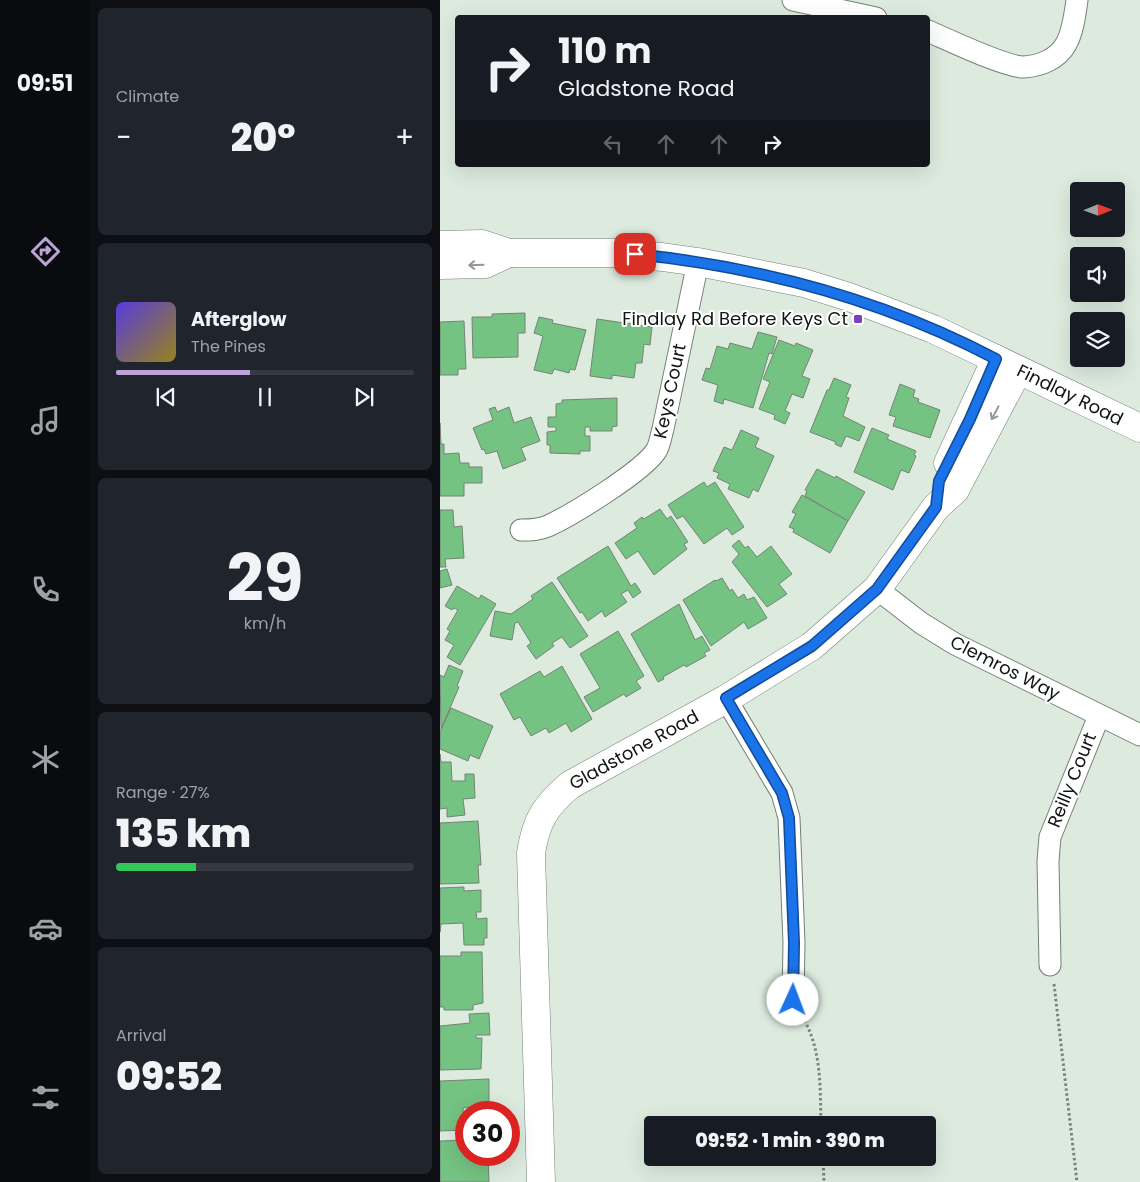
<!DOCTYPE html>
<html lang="en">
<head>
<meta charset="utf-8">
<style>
	:root { --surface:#171b24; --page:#20242c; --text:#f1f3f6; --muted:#9ea1a6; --line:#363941; --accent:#bca3da }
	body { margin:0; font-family:Poppins,sans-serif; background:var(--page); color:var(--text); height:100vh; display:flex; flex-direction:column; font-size:19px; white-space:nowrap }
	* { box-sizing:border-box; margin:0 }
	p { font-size:16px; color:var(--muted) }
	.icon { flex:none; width:28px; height:28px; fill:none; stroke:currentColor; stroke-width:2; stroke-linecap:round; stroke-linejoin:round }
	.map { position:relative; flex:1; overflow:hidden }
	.side { display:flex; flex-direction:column; gap:8px; padding:8px; background:#0d0f14; width:350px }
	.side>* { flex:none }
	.top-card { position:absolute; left:15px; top:15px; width:475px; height:152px; border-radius:5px; box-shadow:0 5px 20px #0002; background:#171b24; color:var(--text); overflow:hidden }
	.needle { width:32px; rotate:89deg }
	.tools { position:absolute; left:630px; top:182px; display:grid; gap:10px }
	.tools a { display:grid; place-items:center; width:55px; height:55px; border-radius:5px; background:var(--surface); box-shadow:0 5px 20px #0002; font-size:25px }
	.speed { position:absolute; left:15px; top:1101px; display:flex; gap:10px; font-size:25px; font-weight:700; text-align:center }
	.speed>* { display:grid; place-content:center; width:65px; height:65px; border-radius:50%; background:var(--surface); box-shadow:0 5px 20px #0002; line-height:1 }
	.speed .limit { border:8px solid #d22; background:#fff; color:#111 }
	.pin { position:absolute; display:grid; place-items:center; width:42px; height:42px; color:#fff; margin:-21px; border-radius:10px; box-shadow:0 2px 8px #0006 }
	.me { position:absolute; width:55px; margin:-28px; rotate:2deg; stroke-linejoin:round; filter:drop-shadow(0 0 4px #0008) }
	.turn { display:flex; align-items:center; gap:18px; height:105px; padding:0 20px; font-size:22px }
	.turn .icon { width:65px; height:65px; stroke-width:2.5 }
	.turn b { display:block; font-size:35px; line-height:42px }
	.lanes { display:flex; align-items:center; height:48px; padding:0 20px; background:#0003; justify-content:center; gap:25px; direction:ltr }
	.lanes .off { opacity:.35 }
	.big { font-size:38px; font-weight:800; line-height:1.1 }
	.side .tile { flex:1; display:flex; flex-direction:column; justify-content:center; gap:8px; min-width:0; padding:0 18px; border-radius:8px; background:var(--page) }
	.side .dial { align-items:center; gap:0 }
	.dial b { font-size:65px; line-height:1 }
	.song { display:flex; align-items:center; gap:15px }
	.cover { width:60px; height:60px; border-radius:8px; background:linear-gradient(135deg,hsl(250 70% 55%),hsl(50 70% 35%)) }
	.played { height:5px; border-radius:2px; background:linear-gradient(90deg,var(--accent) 45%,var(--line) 45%) }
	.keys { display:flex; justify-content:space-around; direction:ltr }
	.heat { display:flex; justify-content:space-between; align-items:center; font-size:28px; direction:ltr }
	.charge { height:8px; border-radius:4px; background:linear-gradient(90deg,#34c759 27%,var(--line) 0) }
	.trip { position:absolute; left:204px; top:1116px; width:292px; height:50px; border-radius:5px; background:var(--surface); box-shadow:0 5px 20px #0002; font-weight:800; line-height:50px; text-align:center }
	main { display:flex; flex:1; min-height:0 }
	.tab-bar { display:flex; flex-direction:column; width:90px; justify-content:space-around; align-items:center; background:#090b0e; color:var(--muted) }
	.tab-bar .icon { width:35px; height:35px }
	.tab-bar .on { color:var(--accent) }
	.tab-bar b { font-size:22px; color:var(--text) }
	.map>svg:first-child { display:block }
</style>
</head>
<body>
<main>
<nav class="tab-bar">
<b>09:51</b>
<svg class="icon on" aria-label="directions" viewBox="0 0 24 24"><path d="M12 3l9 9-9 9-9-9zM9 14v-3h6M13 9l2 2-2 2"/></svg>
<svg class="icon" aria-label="music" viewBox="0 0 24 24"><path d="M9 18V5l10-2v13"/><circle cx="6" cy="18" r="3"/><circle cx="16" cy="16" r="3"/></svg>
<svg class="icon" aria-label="phone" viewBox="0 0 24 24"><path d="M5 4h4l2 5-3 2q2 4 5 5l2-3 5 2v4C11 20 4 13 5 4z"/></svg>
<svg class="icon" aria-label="climate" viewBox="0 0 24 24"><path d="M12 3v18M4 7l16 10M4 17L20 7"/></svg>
<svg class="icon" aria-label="car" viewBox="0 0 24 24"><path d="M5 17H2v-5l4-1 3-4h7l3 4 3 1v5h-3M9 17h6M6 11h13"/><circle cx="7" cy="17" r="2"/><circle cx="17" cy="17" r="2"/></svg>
<svg class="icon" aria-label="filters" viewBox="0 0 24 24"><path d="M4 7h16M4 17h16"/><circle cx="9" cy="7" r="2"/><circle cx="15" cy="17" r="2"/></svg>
</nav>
<section class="side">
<div class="tile"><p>Climate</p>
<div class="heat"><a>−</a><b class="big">20°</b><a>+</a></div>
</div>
<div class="tile">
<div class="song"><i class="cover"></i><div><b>Afterglow</b><p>The Pines</p></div></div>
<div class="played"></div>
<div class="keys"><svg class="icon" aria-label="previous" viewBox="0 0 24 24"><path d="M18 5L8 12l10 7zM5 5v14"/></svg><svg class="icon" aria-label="pause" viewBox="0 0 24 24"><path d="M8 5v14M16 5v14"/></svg><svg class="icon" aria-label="next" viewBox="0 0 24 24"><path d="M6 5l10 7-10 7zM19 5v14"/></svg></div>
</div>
<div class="tile dial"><b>29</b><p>km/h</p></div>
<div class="tile"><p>Range · 27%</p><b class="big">135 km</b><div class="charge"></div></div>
<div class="tile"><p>Arrival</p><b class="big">09:52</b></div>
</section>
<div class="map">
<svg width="700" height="1182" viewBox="0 0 700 1182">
	<rect width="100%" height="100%" fill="#ddebdf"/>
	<g fill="#74c382" stroke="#768277">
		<polygon points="85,313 85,333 78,333 78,357 33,358 32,317 52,317 52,314"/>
		<polygon points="99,317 113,320 112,323 146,330 135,370 130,369 129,373 114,369 112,374 94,370 103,336 94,333"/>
		<polygon points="157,319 212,327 210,345 204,344 202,363 196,363 194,378 172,375 172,379 150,376"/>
		<polygon points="24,321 26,369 18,369 18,375 0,375 0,322"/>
		<polygon points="318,332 337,337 332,354 329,353 313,408 284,399 283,404 274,401 278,385 262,380 266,368 270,369 277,346 288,349 290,343 312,349"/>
		<polygon points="339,340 355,346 356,343 373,350 362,376 370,379 363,398 352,394 345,411 350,413 345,424 334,419 335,415 319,409 330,382 323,379"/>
		<polygon points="394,378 411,385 406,397 409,398 403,416 425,427 419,441 406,436 401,447 395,444 396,442 370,432 387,390 389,390"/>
		<polygon points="460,384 475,390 473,397 479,399 478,402 500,410 490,438 453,426 456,417 449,415"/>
		<polygon points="177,398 177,426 172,427 172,431 150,431 150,427 145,427 145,436 150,436 150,451 140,451 140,454 110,453 110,445 107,445 107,432 116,431 116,427 108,427 108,417 116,417 116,404 122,403 122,400"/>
		<polygon points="55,407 57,412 69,407 74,423 91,417 100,441 81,448 86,460 63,469 57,451 46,454 44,449 42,450 33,428 53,420 49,409"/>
		<polygon points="0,423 1,444 4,444 4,454 19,453 20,463 29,463 29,467 42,467 42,483 24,483 24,496 0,496"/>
		<polygon points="432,428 449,435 447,439 476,451 474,455 476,456 469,473 461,470 453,490 414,472"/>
		<polygon points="301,430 319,438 315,447 334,456 318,492 313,489 309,498 288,489 290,484 277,478 279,473 273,471 284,447 292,450"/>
		<polygon points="377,469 395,478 396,476 425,492 408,521 365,496 367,491 365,490"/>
		<polygon points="264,482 267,487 275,482 304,527 292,535 287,528 264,544 243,516 237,519 228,505"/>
		<polygon points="362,495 408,521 390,553 353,532 354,529 349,527 356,514 352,512"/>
		<polygon points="220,509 227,519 231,516 248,542 244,544 247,549 214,575 198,551 186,559 175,543 197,528 194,523 202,517 204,519"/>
		<polygon points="0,510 13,510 14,527 22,526 24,558 5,559 6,567 0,567"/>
		<polygon points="299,540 305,548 308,546 317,557 331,546 352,574 339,584 347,594 327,607 292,562 299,554 292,546"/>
		<polygon points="168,546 191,586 195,583 201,592 193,598 188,590 181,594 187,602 165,617 162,611 148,621 142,612 140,613 117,578"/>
		<polygon points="7,569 12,585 0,588 0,571"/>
		<polygon points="282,578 290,591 292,589 298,598 304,594 307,600 314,597 327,618 308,629 304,622 271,646 243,600 275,580 276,581"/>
		<polygon points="112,582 148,636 130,648 122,637 112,643 114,646 96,659 87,646 91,643 78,622 75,623 72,640 50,636 55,611 71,614 93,599 91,596"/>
		<polygon points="17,586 39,599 41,595 56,604 20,665 7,657 14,645 5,640 10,631 7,629 18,610 14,608 12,610 5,606"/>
		<polygon points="239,604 255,640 262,636 270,650 264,653 266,656 246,667 244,665 223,677 224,679 218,682 191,634"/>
		<polygon points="178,631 204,676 196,681 201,688 186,697 184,694 153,712 144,697 160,688 140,654"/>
		<polygon points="9,665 23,671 17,686 19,687 1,729 0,675 4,677"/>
		<polygon points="122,666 152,719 131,732 126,723 109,733 106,728 91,736 80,717 74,720 60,694 100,671 104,677"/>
		<polygon points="11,708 53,726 39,759 30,755 28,761 0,749 0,732"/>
		<polygon points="0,754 1,762 11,762 12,781 25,781 25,774 34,774 35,798 23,799 25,815 7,817 7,808 0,809"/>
		<polygon points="38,821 41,865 38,865 39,883 0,884 0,823"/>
		<polygon points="24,887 24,891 41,890 41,912 36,912 37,919 47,918 47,938 44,938 44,945 24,945 23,923 1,924 0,932 0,888"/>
		<polygon points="21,952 42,952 43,1003 33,1005 33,1010 4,1010 4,1007 0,1007 0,956 21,956"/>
		<polygon points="49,1013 50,1035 36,1035 36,1038 42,1038 41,1069 0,1070 0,1026 30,1023 29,1014"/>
		<polygon points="49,1079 49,1102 36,1103 37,1107 23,1108 24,1130 0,1131 0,1081"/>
		<polygon points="26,1140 26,1155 48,1155 49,1182 0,1182 0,1141"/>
	</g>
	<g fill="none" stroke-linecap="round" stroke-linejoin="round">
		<defs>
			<g id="street">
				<polyline points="353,0 436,18"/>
				<path d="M488,31c21,9 77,36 96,36 16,-1 34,-8 42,-23 7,-12 9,-30 11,-44"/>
				<path d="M81,530c10,0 18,0 27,-4 24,-11 94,-54 108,-75 4,-6 5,-16 7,-22l35,-167"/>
				<polyline points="437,589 481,623 515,644 700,735"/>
				<polyline points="286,699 342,793 349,818 354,943 353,1000"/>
				<polyline points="610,965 608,861 610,837 659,716"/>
			</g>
			<g id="secondary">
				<polyline points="0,245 42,244 69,253 181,253 222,257 258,262 364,283 409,297 493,329 700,428"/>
				<polyline points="0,265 45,264 69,253"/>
				<polyline points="508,463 556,359"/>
				<path d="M101,1182l-10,-329c5,-32 14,-47 39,-68l156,-86 86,-53 65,-57 59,-82 19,-17 63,-120"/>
			</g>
		</defs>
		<use href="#street" stroke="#748075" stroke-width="23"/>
		<use href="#secondary" stroke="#748075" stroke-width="29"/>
		<g stroke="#7a847b" stroke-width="3" stroke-dasharray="2.5 2.5" stroke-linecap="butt">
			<polyline points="614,984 637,1182"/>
			<path d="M362,1016c20,33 18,71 19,109"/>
			<polyline points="383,1158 384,1182"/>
		</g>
		<use href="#street" stroke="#fff" stroke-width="21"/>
		<use href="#secondary" stroke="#fff" stroke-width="28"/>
	</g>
	<defs><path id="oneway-shaft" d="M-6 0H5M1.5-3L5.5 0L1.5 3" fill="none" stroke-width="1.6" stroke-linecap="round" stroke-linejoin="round" transform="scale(1.25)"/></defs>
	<g stroke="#949694">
		<use href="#oneway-shaft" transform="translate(36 265) rotate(178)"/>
		<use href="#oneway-shaft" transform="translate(555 413) rotate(118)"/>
	</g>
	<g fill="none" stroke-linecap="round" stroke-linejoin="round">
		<defs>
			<path id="route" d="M195,254c126,13 249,46 361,105l-26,60 -31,62 -3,26 -59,82 -65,57 -86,52 56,95 7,25 5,125 -1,57"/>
		</defs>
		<use href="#route" stroke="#114b97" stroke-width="12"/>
		<use href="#route" stroke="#1a73e8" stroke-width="9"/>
	</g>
	<rect fill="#7b41b7" stroke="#fff" stroke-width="2" x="413" y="314" width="10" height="10" rx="2.5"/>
	<g text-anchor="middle" stroke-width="4" stroke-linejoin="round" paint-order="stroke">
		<g font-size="18" fill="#111511" stroke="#fff" text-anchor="end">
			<text x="408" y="325">Findlay Rd Before Keys Ct</text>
		</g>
		<g font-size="18" fill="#111511" stroke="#fff">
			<text transform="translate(230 391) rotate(-78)" y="6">Keys Court</text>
			<text transform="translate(630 395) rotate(26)" y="6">Findlay Road</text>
			<text transform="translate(565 668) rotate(27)" y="6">Clemros Way</text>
			<text transform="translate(194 750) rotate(-29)" y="6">Gladstone Road</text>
			<text transform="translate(632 780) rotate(-68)" y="6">Reilly Court</text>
		</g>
	</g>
</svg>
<div class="tools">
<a><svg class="needle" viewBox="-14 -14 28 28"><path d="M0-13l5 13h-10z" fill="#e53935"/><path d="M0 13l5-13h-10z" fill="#9ea1a6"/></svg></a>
<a><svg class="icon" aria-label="sound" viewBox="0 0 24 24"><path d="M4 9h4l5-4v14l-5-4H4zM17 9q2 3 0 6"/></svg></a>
<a><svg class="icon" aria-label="layers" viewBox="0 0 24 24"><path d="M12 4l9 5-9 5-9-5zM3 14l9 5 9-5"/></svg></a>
</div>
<div class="speed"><div class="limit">30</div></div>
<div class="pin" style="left:195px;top:254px;background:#d93025"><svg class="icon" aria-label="arrive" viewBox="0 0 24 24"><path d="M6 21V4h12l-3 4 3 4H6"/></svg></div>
<svg class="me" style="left:353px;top:1000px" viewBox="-20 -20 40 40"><circle r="19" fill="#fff"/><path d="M0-13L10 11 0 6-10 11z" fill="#1a73e8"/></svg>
<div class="trip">09:52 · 1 min · 390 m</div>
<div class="top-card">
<div class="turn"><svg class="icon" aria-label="right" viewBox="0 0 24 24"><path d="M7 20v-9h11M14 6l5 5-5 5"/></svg><div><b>110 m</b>Gladstone Road</div></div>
<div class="lanes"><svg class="icon off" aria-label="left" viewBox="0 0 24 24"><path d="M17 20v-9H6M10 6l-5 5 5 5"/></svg><svg class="icon off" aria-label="ahead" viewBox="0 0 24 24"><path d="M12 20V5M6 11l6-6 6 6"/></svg><svg class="icon off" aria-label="ahead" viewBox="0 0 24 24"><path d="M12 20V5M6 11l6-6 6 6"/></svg><svg class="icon" aria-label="right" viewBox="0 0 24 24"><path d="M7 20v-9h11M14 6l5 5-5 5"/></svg></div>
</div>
</div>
</main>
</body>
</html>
